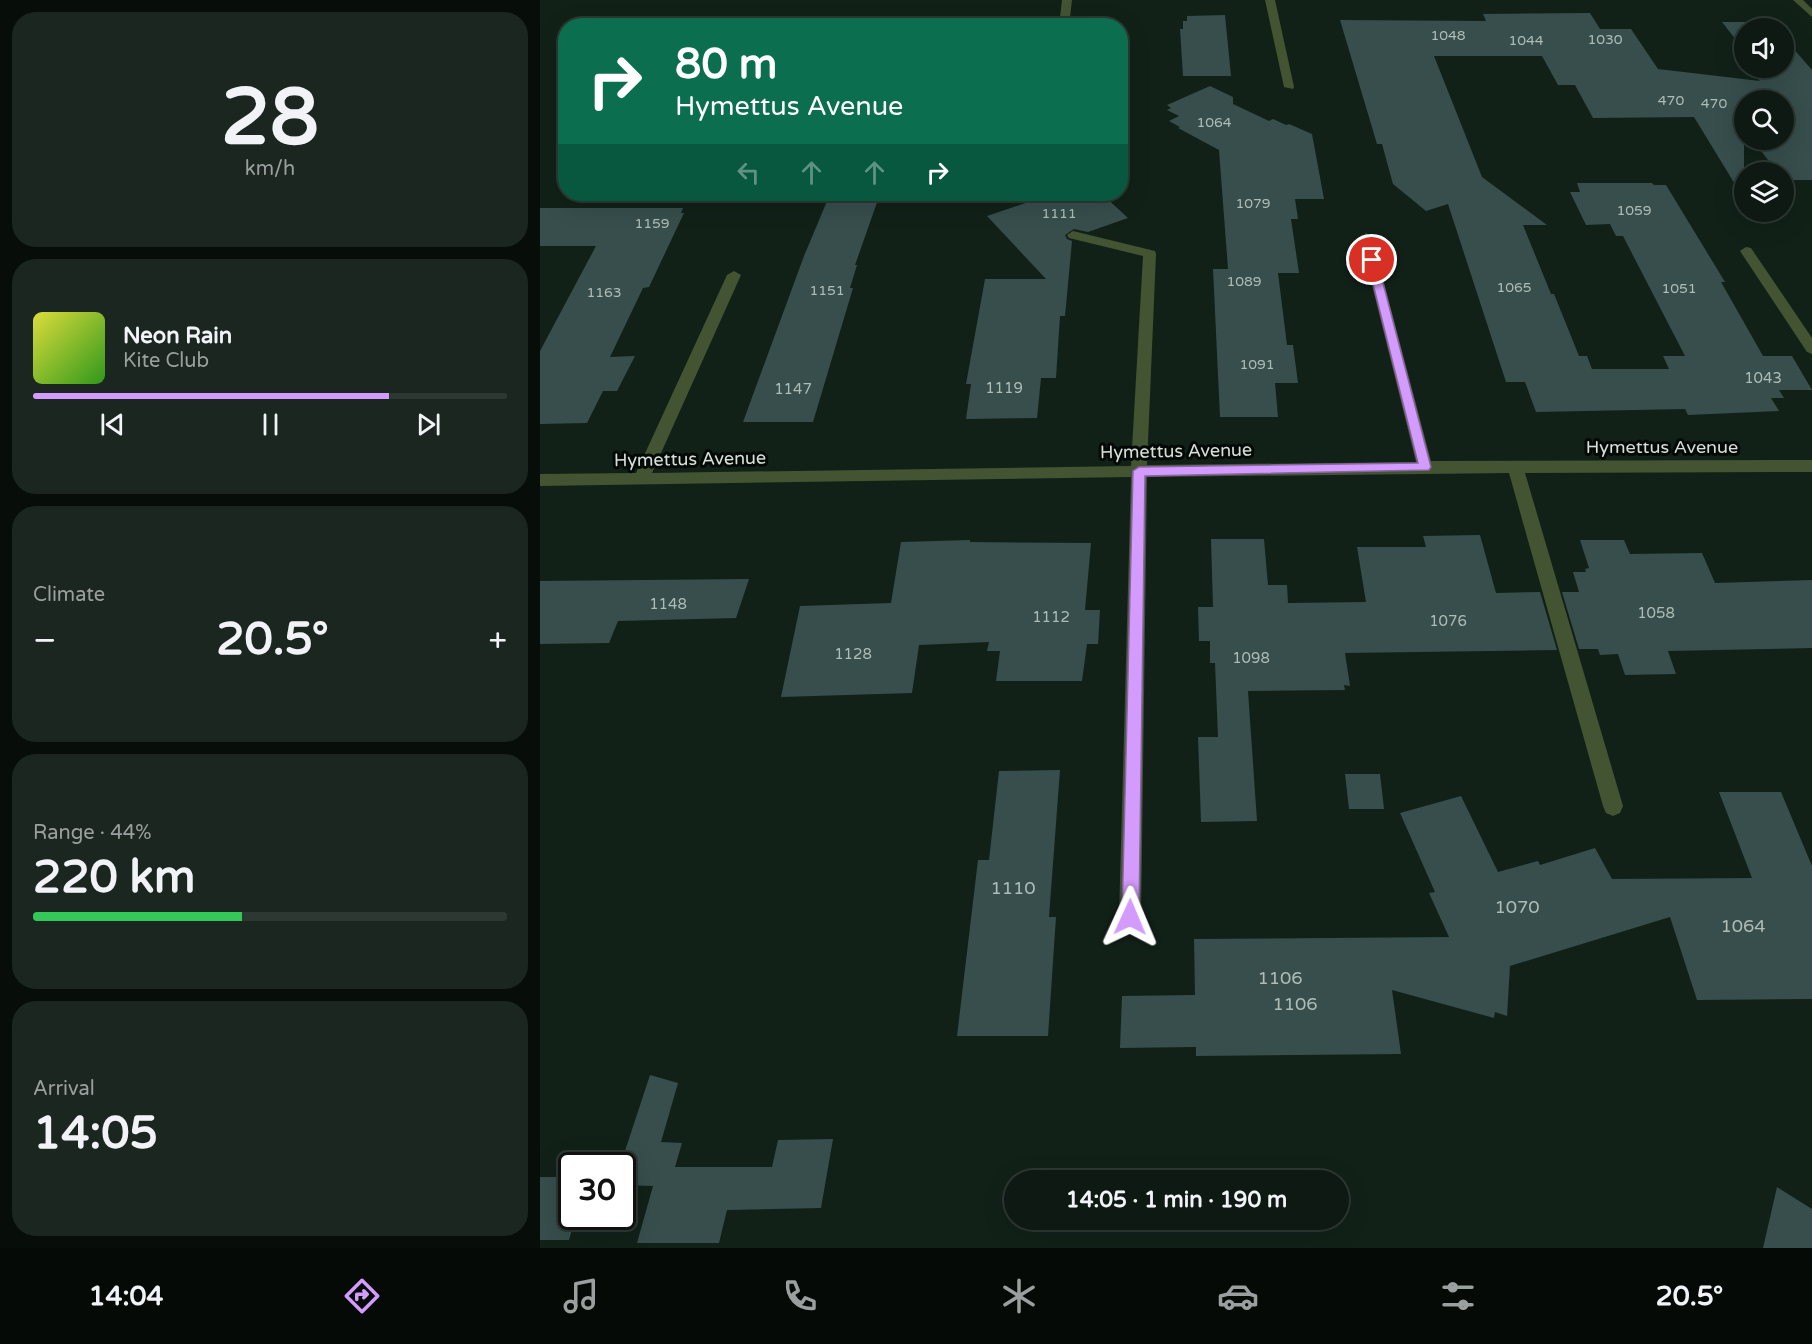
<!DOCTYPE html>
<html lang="en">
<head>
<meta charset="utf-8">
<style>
	:root { --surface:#0d1912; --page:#1b2620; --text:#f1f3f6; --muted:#9aa09f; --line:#2d3832; --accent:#d39cfc }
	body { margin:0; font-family:"Varela Round",sans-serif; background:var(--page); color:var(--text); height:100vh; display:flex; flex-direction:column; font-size:22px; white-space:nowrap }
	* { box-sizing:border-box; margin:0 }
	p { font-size:20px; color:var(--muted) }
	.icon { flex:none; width:33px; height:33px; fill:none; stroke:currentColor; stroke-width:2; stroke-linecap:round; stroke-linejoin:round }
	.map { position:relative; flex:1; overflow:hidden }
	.sheet { display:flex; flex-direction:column; gap:12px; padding:12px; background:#070e0a; width:540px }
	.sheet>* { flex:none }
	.hud { position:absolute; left:18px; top:18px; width:570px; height:183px; border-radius:24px; box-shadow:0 6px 24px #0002,0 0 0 2px var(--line); background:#0b6e4f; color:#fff; overflow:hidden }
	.buttons { position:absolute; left:1194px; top:18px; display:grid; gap:12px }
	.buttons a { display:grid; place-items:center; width:60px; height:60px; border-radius:50%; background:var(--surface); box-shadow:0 6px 24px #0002,0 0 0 2px var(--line); font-size:30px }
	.speed { position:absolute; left:18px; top:1152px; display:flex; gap:12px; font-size:30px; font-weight:700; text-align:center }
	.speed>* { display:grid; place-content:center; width:78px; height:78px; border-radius:50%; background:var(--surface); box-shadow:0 6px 24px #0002,0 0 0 2px var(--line); line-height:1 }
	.speed .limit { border:3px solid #111; border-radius:9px; background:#fff; color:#111 }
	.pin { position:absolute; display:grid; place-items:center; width:51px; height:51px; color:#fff; margin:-26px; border:3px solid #fff; border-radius:50%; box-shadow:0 2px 6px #0007 }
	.me { position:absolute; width:66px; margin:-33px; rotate:1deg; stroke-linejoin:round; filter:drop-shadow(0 0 4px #0008) }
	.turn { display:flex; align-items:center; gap:21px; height:126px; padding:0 18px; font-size:27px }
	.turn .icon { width:78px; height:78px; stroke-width:2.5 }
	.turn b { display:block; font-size:42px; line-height:51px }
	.lanes { display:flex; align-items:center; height:57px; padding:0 18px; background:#0003; justify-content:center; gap:30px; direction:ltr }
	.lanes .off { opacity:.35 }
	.big { font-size:45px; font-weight:700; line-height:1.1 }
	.sheet .widget { flex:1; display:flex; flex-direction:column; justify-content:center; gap:9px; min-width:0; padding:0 21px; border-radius:24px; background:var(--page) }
	.sheet .dial { align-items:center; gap:0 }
	.dial b { font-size:78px; line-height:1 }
	.song { display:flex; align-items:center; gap:18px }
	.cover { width:72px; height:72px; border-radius:9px; background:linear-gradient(135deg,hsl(60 70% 55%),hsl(110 70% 35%)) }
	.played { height:6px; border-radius:3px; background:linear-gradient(90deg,var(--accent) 75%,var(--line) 75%) }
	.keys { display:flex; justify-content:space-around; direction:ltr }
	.heat { display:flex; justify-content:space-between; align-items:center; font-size:33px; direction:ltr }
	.charge { height:9px; border-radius:4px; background:linear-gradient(90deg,#34c759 44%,var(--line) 0) }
	.trip { position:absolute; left:464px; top:1170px; width:345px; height:60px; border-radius:30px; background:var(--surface); box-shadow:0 6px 24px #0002,0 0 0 2px var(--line); font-weight:700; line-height:60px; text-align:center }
	.dock { display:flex; height:96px; justify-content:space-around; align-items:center; background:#050a07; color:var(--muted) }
	.dock .icon { width:42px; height:42px }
	.dock .current { color:var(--accent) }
	.dock b { font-size:27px; color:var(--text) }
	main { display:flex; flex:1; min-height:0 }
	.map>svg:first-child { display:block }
</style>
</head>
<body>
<main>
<section class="sheet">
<div class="widget dial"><b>28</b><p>km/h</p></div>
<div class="widget">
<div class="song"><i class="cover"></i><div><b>Neon Rain</b><p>Kite Club</p></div></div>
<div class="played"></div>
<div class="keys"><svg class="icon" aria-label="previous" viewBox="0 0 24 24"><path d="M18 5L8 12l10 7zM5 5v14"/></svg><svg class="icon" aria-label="pause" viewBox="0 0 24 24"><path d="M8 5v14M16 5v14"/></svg><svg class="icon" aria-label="next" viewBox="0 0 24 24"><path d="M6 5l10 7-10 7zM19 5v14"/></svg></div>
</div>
<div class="widget"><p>Climate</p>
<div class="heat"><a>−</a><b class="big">20.5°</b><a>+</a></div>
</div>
<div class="widget"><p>Range · 44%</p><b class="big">220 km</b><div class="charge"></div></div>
<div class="widget"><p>Arrival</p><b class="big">14:05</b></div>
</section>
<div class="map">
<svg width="1272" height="1248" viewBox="0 0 1272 1248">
	<rect width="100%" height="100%" fill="#112118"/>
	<g fill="#374e4c">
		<polygon points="1050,13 1060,29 1091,29 1118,69 1220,81 1208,68 1244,68 1244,38 1272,70 1272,180 1244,180 1244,172 1237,172 1213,140 1244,140 1244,100 1204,100 1204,199 1154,117 1053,118 1035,85 1018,85 1002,56 894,56 942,177 1007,225 983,225 1011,294 1014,294 1039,356 1047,356 1052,369 1129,369 1123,356 1145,356 1083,236 1076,236 1070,224 1046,225 1030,192 1040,192 1037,183 1112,183 1114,185 1126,185 1185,282 1181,282 1223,356 1252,356 1272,390 1239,390 1244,398 1231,398 1239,411 1148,415 1145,409 996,412 985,382 966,382 908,204 886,211 853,184 842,144 837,144 800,20 946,21 943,14"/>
		<polygon points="685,15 691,76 643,76 640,29 643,29 643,21 647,21 647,16"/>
		<polygon points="1182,22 1230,22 1235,28 1204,28 1204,50"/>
		<polygon points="670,86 693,97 693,104 729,121 733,119 746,125 749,124 772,134 784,199 755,199 758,219 751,219 759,273 738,273 747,345 753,345 758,383 735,383 738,417 680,417 673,269 688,269 679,150 638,128 640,127 629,121 639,116 627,110 631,108 627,105"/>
		<polygon points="290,194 340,194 315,265 317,265 310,288 313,288 273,422 203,422 264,256"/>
		<polygon points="512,194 562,194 588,218 548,232 534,229 525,235 527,239 532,241 525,316 520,316 516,378 501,378 497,418 426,419 431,384 426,384 445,279 506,279 447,216"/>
		<polygon points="0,208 143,208 141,213 144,213 109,287 103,288 70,357 95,356 77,391 63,391 47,423 0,424 0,351 56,246 0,246"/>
		<polygon points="940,535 956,593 1000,592 1017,650 805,653 810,686 804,685 805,690 708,691 717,821 661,822 658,737 678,737 675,663 670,663 670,641 659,641 658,607 673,607 671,539 724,539 728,585 747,585 748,603 826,602 817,547 886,547 883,536"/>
		<polygon points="430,540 430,542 551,543 545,610 560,610 558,644 547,644 542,681 456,681 460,651 447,651 449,642 379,645 372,693 241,697 260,606 351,603 361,542"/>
		<polygon points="1040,540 1084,540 1090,554 1162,553 1175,583 1272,580 1272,648 1128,651 1136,674 1085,675 1078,654 1060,655 1058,649 1039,649 1022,592 1039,592 1033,572 1046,572 1045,569 1049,568"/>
		<polygon points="209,579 196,618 78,621 69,643 0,644 0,581"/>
		<polygon points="520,770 509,917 516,917 508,1036 417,1036 438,860 449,860 459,771"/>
		<polygon points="805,774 840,774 844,809 809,809"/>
		<polygon points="1179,792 1241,792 1272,866 1272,999 1157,1000 1130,917 970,966 967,1016 955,1012 954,1018 852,990 861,1054 656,1056 656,1047 580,1048 582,996 655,995 654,939 909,937 889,893 895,892 860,813 921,796 958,872 998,861 1000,865 1055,848 1072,879 1212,878"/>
		<polygon points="110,1075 138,1083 121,1142 142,1143 135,1167 232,1167 238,1140 293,1139 281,1208 187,1210 179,1243 97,1243 113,1186 82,1185 82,1166 80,1166"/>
		<polygon points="0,1177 32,1177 32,1216 36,1216 29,1240 0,1240"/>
		<polygon points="1237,1187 1272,1209 1272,1248 1223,1248"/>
	</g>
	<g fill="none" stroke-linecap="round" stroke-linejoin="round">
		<g fill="#435432" fill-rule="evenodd">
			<polygon points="522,0 532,0 529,26 519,26"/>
			<polygon points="725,0 735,0 754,87 753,89 744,87"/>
			<polygon points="1253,0 1263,0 1272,9 1272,17"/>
			<polygon points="533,231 615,251 616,254 607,465 876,462 820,237 826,233 832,237 891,461 1272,460 1272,472 985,473 1083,806 1080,813 1073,816 1066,813 1063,806 969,473 607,477 601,917 598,925 590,928 582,925 579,917 591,477 0,486 0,474 96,473 187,275 194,271 201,275 112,473 591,466 603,256 529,238 527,235"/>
			<polygon points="1206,247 1211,248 1272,338 1272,354 1267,352 1200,251"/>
		</g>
	</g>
	<polygon fill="#d39cfc" stroke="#8965a4" stroke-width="1.5" points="832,257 837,260 891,467 889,470 605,476 599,917 596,923 590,926 584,923 582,917 593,471 599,467 878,463 827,260"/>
	<g text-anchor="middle" stroke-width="6" stroke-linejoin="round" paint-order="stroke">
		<g font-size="14" fill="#aebcb6">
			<text x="908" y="40">1048</text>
			<text x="1065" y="44">1030</text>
			<text x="986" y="45">1044</text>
			<text x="1131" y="105">470</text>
			<text x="1174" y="108">470</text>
			<text x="674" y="127">1064</text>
			<text x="713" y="208">1079</text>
			<text x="1094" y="215">1059</text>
			<text x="519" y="218">1111</text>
			<text x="112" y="228">1159</text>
			<text x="704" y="286">1089</text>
			<text x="974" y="292">1065</text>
			<text x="1139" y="293">1051</text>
			<text x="287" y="295">1151</text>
			<text x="64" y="297">1163</text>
			<text x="717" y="369">1091</text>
		</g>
		<g font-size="15" fill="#aebcb6">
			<text x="1223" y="383">1043</text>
			<text x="464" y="393">1119</text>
			<text x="253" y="394">1147</text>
			<text x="128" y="609">1148</text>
			<text x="1116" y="618">1058</text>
			<text x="511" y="622">1112</text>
			<text x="908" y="626">1076</text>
			<text x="313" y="659">1128</text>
			<text x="711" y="663">1098</text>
		</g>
		<g font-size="18" fill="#d5e0d9" stroke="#040906">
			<text x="1122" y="453">Hymettus Avenue</text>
			<text transform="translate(636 451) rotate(-1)" y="6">Hymettus Avenue</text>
			<text transform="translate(150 459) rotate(-1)" y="6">Hymettus Avenue</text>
		</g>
		<g font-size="18" fill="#aebcb6">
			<text x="473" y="894">1110</text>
			<text x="977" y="913">1070</text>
			<text x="1203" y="932">1064</text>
			<text x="740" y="984">1106</text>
			<text x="755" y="1010">1106</text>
		</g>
	</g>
</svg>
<div class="buttons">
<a><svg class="icon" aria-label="sound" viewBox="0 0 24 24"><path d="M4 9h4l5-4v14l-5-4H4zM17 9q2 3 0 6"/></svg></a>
<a><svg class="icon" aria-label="search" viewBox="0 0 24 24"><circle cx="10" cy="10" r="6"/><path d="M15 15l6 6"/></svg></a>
<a><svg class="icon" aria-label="layers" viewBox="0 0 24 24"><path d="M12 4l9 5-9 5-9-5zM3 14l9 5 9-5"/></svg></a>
</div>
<div class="speed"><div class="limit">30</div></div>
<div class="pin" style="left:832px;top:260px;background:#d93025"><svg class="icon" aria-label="arrive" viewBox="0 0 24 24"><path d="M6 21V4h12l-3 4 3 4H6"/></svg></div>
<svg class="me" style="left:590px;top:917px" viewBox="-20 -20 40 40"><path d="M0-17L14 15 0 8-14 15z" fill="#d39cfc" stroke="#fff" stroke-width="4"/></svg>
<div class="trip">14:05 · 1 min · 190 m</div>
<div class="hud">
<div class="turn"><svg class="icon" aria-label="right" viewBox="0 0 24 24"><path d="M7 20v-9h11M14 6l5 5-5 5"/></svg><div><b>80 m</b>Hymettus Avenue</div></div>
<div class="lanes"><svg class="icon off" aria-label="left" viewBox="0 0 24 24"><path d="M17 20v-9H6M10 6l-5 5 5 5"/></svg><svg class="icon off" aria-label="ahead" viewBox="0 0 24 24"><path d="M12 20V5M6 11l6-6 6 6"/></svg><svg class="icon off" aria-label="ahead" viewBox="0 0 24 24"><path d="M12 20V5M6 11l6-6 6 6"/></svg><svg class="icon" aria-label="right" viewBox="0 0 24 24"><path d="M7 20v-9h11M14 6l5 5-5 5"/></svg></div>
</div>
</div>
</main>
<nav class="dock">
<b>14:04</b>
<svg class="icon current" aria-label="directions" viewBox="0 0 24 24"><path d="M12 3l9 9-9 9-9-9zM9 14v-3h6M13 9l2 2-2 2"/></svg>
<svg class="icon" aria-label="music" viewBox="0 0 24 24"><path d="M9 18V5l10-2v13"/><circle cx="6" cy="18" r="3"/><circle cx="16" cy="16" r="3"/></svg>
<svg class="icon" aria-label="phone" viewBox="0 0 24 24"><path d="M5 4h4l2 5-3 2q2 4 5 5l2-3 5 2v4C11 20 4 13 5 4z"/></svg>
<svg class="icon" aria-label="climate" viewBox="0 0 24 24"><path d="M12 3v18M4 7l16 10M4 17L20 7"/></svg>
<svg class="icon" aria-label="car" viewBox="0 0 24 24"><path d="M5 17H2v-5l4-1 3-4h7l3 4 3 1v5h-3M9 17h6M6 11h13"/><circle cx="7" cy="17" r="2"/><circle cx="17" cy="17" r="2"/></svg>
<svg class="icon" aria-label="filters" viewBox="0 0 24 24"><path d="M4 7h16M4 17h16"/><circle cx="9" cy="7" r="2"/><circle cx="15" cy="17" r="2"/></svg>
<b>20.5°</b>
</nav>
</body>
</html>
